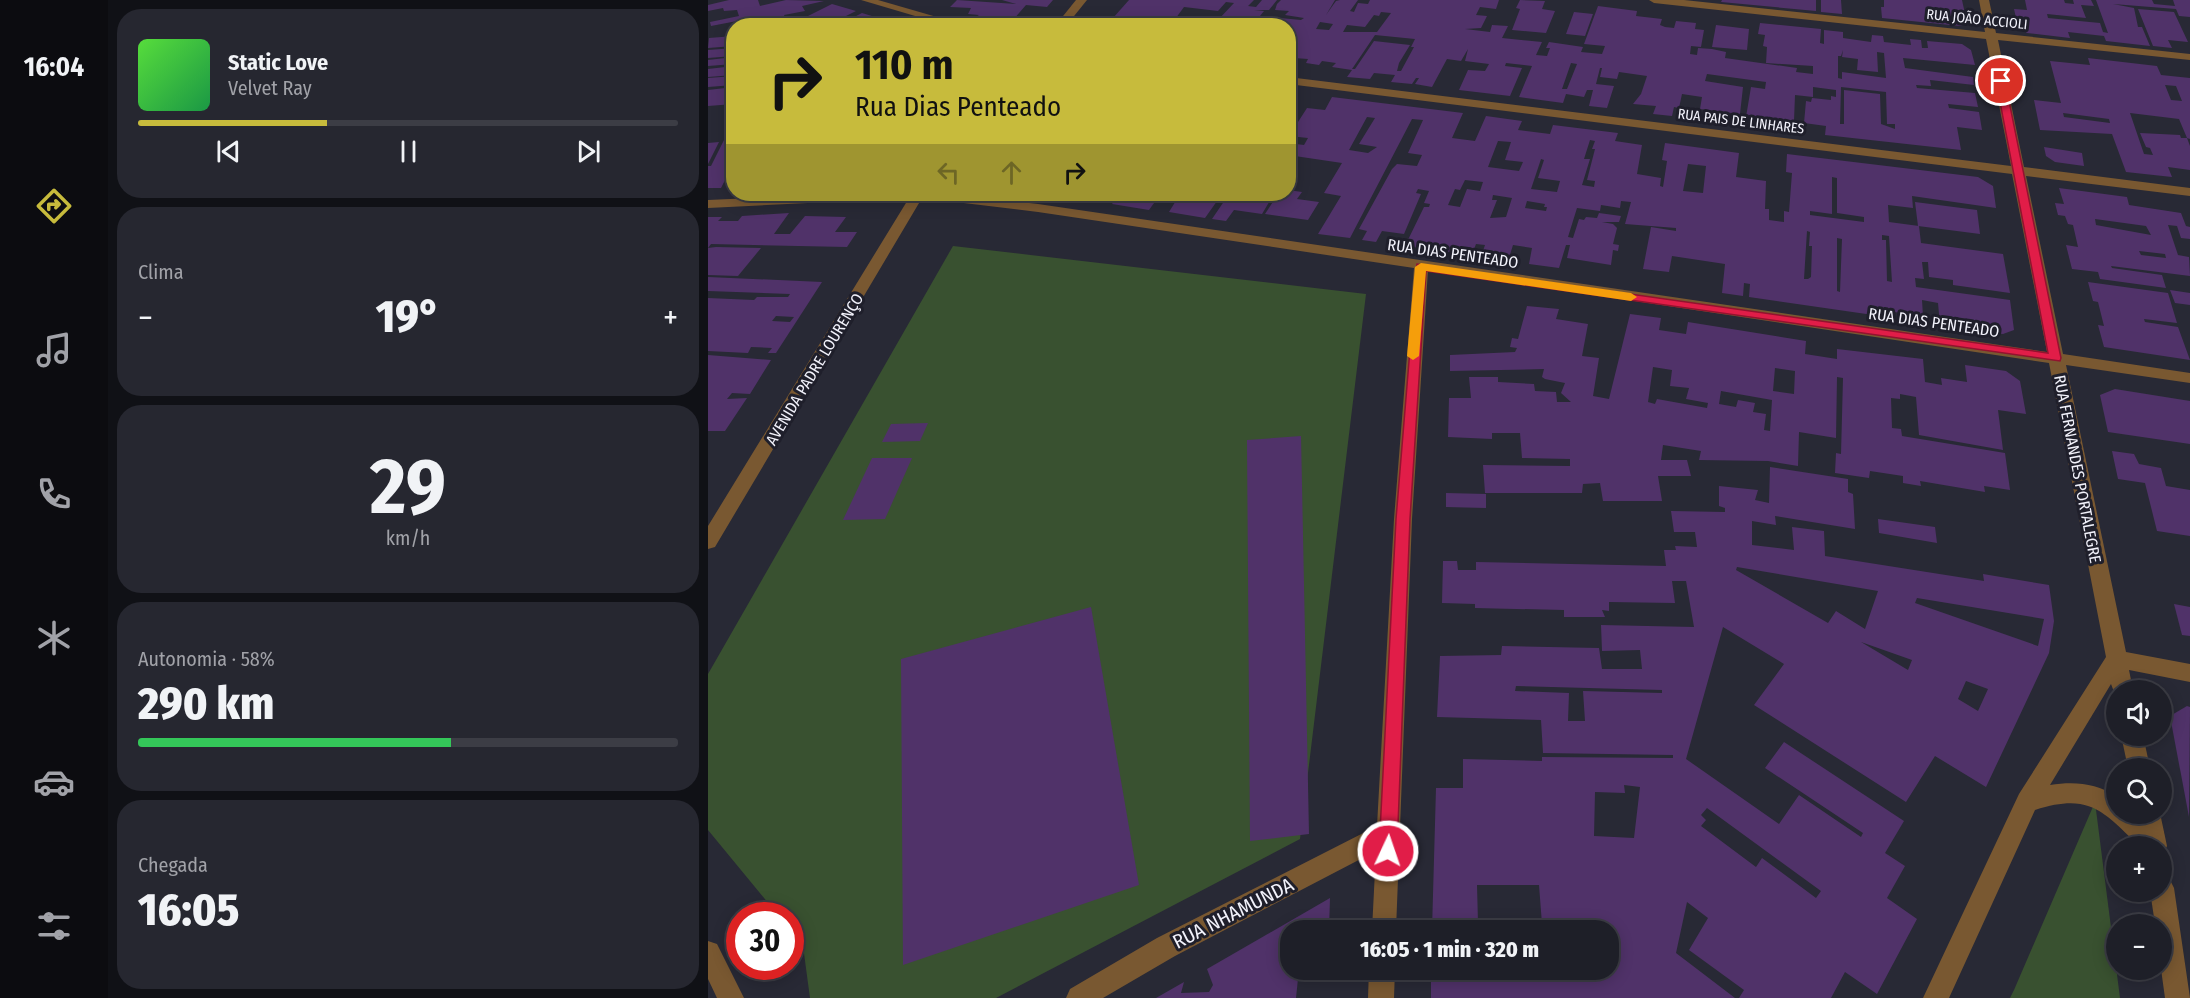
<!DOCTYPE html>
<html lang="pt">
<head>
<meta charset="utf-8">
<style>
	:root { --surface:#1e1f28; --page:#262730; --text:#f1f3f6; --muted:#a1a2a8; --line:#3c3d45; --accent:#c7bb3c }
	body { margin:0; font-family:"Fira Sans Condensed",sans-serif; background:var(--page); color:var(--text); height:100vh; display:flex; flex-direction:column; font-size:22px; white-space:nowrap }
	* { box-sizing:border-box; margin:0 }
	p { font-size:20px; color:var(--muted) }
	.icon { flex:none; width:33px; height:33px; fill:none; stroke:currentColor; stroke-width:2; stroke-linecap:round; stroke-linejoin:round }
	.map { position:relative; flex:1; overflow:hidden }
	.sheet { display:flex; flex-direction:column; gap:9px; padding:9px; background:#101116; width:600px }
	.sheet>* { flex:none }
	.guide { position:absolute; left:18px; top:18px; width:570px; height:183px; border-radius:24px; box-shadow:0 3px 15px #0003,0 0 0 2px var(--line); background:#c7bb3c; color:#111; overflow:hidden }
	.controls { position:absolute; left:1398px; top:680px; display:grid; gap:12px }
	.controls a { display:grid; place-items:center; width:66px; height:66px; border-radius:50%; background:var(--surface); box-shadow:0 3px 15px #0003,0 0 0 2px var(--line); font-size:30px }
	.speed { position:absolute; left:18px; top:902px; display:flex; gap:12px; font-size:30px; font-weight:700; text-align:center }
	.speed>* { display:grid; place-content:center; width:78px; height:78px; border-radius:50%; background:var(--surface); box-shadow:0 3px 15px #0003,0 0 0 2px var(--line); line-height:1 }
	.speed .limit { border:9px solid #d22; background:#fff; color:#111 }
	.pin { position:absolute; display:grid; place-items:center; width:51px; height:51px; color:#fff; margin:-26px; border:3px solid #fff; border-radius:50%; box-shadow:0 2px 6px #0007 }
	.me { position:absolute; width:66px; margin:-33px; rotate:3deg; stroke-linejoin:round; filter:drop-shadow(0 0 4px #0008) }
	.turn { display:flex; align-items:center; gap:21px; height:126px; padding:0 30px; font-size:27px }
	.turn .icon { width:78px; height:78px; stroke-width:2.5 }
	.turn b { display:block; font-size:42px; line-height:51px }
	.lanes { display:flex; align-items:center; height:57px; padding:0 30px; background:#0003; justify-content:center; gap:30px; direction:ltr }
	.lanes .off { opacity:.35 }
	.big { font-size:45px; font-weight:800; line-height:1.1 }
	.sheet .widget { flex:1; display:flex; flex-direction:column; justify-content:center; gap:9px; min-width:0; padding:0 21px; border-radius:24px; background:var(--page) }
	.sheet .dial { align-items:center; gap:0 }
	.dial b { font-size:78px; line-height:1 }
	.song { display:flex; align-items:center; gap:18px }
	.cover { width:72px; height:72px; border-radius:9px; background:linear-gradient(135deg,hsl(110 70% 55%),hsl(140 70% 35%)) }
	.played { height:6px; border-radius:3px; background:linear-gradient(90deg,var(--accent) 35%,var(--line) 35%) }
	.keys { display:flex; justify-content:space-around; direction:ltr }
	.heat { display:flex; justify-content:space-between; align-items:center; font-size:33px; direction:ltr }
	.charge { height:9px; border-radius:4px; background:linear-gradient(90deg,#34c759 58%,var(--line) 0) }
	.trip { position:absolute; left:572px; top:920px; width:339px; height:60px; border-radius:24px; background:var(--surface); box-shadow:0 3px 15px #0003,0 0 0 2px var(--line); font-weight:800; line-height:60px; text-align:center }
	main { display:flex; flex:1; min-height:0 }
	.tabs { display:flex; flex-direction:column; width:108px; justify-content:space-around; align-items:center; background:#0c0c10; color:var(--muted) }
	.tabs .icon { width:42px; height:42px }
	.tabs .active { color:var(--accent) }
	.tabs b { font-size:27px; color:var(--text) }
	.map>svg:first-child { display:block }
</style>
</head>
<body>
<main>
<nav class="tabs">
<b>16:04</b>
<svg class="icon active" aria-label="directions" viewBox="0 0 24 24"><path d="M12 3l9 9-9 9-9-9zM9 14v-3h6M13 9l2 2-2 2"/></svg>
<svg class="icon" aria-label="music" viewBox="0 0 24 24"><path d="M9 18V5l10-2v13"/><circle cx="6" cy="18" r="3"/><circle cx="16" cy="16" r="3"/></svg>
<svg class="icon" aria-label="phone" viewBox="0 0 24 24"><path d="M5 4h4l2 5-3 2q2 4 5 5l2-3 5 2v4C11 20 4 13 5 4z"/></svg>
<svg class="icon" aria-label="climate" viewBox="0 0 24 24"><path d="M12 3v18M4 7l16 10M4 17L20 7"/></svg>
<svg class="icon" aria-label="car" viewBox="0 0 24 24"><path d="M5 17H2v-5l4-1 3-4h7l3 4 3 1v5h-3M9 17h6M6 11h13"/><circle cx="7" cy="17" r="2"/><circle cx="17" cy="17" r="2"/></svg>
<svg class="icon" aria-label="filters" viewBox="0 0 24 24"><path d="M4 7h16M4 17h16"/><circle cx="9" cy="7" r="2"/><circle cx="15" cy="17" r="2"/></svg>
</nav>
<section class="sheet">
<div class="widget">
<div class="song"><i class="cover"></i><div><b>Static Love</b><p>Velvet Ray</p></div></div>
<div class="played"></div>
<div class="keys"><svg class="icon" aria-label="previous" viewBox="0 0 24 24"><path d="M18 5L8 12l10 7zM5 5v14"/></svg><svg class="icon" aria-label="pause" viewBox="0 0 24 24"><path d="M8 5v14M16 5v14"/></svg><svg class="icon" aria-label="next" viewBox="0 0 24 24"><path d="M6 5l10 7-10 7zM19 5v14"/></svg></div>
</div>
<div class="widget"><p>Clima</p>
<div class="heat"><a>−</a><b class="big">19°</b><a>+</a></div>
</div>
<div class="widget dial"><b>29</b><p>km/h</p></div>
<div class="widget"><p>Autonomia · 58%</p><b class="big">290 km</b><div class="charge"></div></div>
<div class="widget"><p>Chegada</p><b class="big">16:05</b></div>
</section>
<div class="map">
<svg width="1482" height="998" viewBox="0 0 1482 998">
	<rect width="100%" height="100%" fill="#282935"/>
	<g fill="#395130">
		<polygon points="245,246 658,294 592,839 288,998 102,998 95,946 83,930 82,915 70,915 0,830 0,674"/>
		<polygon points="1387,802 1412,998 1302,998 1306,990"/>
	</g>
	<g fill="#503269" fill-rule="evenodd">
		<polygon points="21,0 50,0 52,6 78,0 116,1 94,6 97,11 76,15 78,21 84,19 90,21 124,4 148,11 118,26 32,26 29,21 3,26 2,22 31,16 29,10 16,11 15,8 0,11 0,5"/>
		<polygon points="249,0 308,4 294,0 345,0 339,7 318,5 304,21 291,20 284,23 266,18 271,15 260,14 263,8 242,7"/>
		<path d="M421,0h125l-6,6 8,1 6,-7h15l-8,10h-15l10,1 -4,5 41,4 3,-2 -19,-3 4,-4 -14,-1 2,-6 4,-4h54l-9,15 10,-14 4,-1h18l-8,11 4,1 4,-9 10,1 2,-4h129l-3,9 -16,-2 -4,8 11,1 -6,12 -16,1 25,3 2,-7 16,1 -6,12 40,4 -6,13 11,1 3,-8h-4l3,-6 34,5 -2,5 21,2 3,-8 -21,-2 14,-38 39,5 -1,5 26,3 -2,6 5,2 9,1 2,-7 20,2 -1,6 9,1 -3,17 -10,-1 -1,8 7,1 1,-7 14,1 14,3 -1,6 72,10 -1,4 17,2v-8l-47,-3 1,-16 -4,-1 2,-11 -7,-1 2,-11 61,6 -1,14 4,1v-14l19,2v6l28,4 1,-7 11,1 1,6 27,3 -1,-6 11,1 1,8h6l-1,-7 35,3 9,6 4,15 -72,-7 2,10 68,9 1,8 -44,-5 1,6 -15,-1 1,3 58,5 3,14 -30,-3 1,4 30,4 3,18 -25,-3 4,23 -136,-15 1,-9 -22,-3 2,-22 5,1 1,-4 19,2v-4l5,1v-7l-23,-3v10l-18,-2 -1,26h-15l-33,-4 5,-30 14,2 1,-7 -59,-8 -2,7 38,6 -3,27 -40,-5 2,-12 -20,-3 -3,14 -5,-1 -2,9 -19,-2 3,-8 -23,-2 8,-10 6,-18 -28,-4 -2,7 -17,-2 2,-9h-2l-4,16 18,2 -7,22 -18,-2 4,-16h-6l-3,7 -18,-3 -3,9 -44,-6 13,-31 -26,-3 -1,3 17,2 -12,28 -51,-6 9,-20 17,1 4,-7 -24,-3 3,-12 -7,12 -14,-2 -15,28 -17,-3 4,-6h-3l-4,6 -21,-2 4,-7 -21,-2 -4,6 -23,-2 5,-7 -20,-3 4,-4 -14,-2 -3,4 -13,-2 2,-4 -14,-1 -6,8v-40h-74l2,-3 -7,-1 -3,4h-21l8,-9 25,3 16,-17 -8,-1 -8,9 -34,-4 -14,19h-77l8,-9 12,1zM673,12l10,1 -14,19h-34l4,-7 18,2 9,-12 5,1zM612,22l13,2 -4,6 -13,-1zM667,35l40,4 -4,8h3l-13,24h-4l2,-8 11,-18 -36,-4 -19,28h-3zM1135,50l-1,7 16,2 -1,11 21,2 -1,-20 7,1 2,25 -44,-6v7l-4,-1v-22h3zM863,63l6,1 -10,25h-5zM1133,87l45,5 1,32h8v5l-14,-5 -1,-30 -36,-4v34h-4z"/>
		<polygon points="812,0 837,1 834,9 847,11 838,33 804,30 812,9 808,8"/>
		<polygon points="1014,0 1108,0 1108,11 1013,2"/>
		<polygon points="1113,0 1133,0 1134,14 1113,12"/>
		<polygon points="1176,0 1254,0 1259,23 1252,26 1174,18 1173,7 1176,7"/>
		<polygon points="1317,0 1356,0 1357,3 1366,4 1365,0 1383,0 1386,6 1373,5 1378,18 1339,14 1340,18 1392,23 1395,32 1400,33 1388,0 1444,0 1446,4 1467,6 1465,0 1482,0 1482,17 1471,16 1468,9 1405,4 1426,8 1430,27 1434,27 1442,46 1398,41 1396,36 1360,32 1362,38 1319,33 1310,27 1306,9 1319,10"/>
		<polygon points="1430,9 1466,12 1480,42 1460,40 1464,48 1445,46"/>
		<polygon points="866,12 885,14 877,36 858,34"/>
		<polygon points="154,13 177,20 164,26 129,26"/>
		<polygon points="1008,25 1041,29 1039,50 1004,47"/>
		<polygon points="26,36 26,46 0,48 1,38"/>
		<polygon points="26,48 26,56 0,58 0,50"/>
		<polygon points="26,57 26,64 0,66 0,60"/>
		<path d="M1380,58l69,8 4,9 29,3v61l-3,-1 -8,-19 -49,-6 14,41 9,1 -3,-7 -4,-1 -6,-14 40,2 1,3h6l3,8v24l-22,-3 4,10 -46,-5 -14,-38 -72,-4 -6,-30 27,3 -11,-42 40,4zM1457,85l11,1 6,15 -11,-1zM1355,113l46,6 1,4 -46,-6z"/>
		<polygon points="26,66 26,75 0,77 0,69"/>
		<polygon points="26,76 26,85 0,87 0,78"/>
		<polygon points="26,87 26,104 0,106 0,90"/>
		<path d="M624,97l131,16 -11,25 23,3 11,-25 36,5 -4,9 32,4 3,-9 65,8 -3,8 27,4 -5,29 24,4 -1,8 3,1 4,-26 -5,-1 3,-17 74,10 -3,24 30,4 -1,28h4v11l15,2v-11l5,1 3,-39 -6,-1 1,-18 191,23 15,9 3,22 -84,-12 1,12 -25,-3 1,17 30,4 2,17 82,11 7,39 -57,-8v-5l-24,-3 -1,-15h-6l2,17 -9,-1 1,9 94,13 4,30 -11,4 -63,-9 -2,-22 -16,-3 1,16 -29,-4v6l-145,-21 1,-13 -6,-1 -1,13 -21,-3 3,-29 -53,-8 -3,16 -26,-3 8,-42 25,4v-3l-51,-4 6,-22 -10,-1 -1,7 -19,-3 -1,6 -23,-3 -9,29 5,1 6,-19 5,1 2,-3 11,1 2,-5 22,3 -2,6h-17l11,2 4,4 -4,16 6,1 -1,6 -5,-1 -2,15 -44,-7 3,-13h-4l-7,23 -30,-4 3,-16 -19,-3 -5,16 -27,-4 4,-12 -9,-1 -4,11 -67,-9 19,-39h5l1,-3 -6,-1 5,-12 -11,-2 -2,4 5,1 -17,40 -22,-3 -6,11 -14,-2 5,-9 -8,-2 33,-60 5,-5 20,2 5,-11 -14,-2 15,-33 -11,-1 -62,119 -32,-4 23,-38 -17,-3 18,-30 -54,-8v-12l16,2 4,-7 -19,-2 18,-28 18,2zM659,117l8,1 -16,26 18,3 -9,6 -19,-3zM882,140l5,1 -3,8h3l-8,31 8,1 -1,6 -12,-2 8,-26h-6zM790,141l13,1 -6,18 18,2 -4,9 -31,-4zM833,159l3,1 -6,18 22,3 -3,11 -26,-3zM980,164l18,2 -3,27 -20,-2zM1124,177l5,1v35l27,4v5l-54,-7v-4l22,3zM757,180l18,2 -3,9 -13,-2 -7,18 -12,-2 7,-16 5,1zM785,195l19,3 -6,19 -16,1 7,-18h-5zM819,201l18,3 -1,3h3l-1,4 -21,-3zM1099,231l3,1 -1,14h3l-1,31 -3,2h-4zM1174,235l7,1 3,46 -5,-1 -1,-41h-4zM1129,238l5,1 -2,53 -3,-1z"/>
		<polygon points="26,127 26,175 19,176 13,188 0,188 0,166 3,166 22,128"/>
		<polygon points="11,142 0,164 0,143"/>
		<polygon points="1336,147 1374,153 1376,166 1347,162 1338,156"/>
		<path d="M1351,188l68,9 2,8 52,8 5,13 4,1v12l-9,-1 -4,-12 -9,-1 10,30 11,2 1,19 -79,-10 1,2 50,7 4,13 -66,-9 -2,-7 -26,-3 -6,-24 12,2 -5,-22 -5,-1 -3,-8 -7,-1 -3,-12 9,1zM1387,219l51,7 5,9 -55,-10zM1431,251l26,3 1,4 -25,-3z"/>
		<polygon points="580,190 594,192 589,199 611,202 600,220 557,214 570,194 580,194"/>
		<polygon points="412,194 514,194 497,218 461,212 469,199 460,197 451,196 441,210 404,204"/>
		<polygon points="521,194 566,194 554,214 526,210 518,221 504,219"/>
		<polygon points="1207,202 1269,210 1272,234 1210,226"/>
		<polygon points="81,213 66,234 82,234 97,216 138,217 127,232 149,232 139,247 3,244 0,248 0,217 14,217 10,221 30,221 34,216"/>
		<polygon points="8,247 53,248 30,276 0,275 0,248"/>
		<path d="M0,277l114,5 -46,71h-8l4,-5 -21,-1 -3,6 -40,-2v-53l46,2 3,-3h31l2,-3 -82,-3zM68,316l18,1 -4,5 -18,-1z"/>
		<polygon points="1380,282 1460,293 1469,323 1436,319 1437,322 1470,327 1482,360 1396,347 1390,325 1396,326 1390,302 1385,301"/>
		<polygon points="1462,290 1482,293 1482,305 1467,303"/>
		<path d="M819,306l32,3 -3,10 32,5 -6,32 17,2 -6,38 16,3 21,-85 31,4 -2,12 27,4 2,-12 118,19 -1,13 32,5v-10l86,10 2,23 17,3 -1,-7 26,4 -2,-17 41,6 14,10 6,33 -28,-4 5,40 -84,-15 -3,-38 -16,-3v5l-9,-1 1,30 9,1 1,7 103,17 5,37 -26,-4 1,6 -65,-11 1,5 -18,-3v-7l-33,-5 -1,7 -34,-5 1,-20 5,1 2,-76 -6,-1 -1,61 -37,-6 -1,34 -30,-5 -69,-1 2,-9 -38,-6 -2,15h26l4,16h-33l4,25h-59l-3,-18 -17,1 -1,9h-97l-2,-28 87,1v-7l-48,-1 -2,-25h-28v6l-44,-2 1,-39h22l-2,-21h29v5l36,2 1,7 21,1 1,10h14l-10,-9 4,-10 -20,-4 -3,-2 2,-8 -94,2v-16l65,-3 2,-4 -7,-1 2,-9 6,1zM945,367l19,3 -2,16 19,2 -3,11 22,4 -1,5 -50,-9 -2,5 -7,-2zM1067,368l20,3 -1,23 -21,-3zM1013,391l51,9 -2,31 -6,-1 2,-16 -13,-2 2,-9 -17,-3 -2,7 -17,-3z"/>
		<polygon points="0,355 63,360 42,394 24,393 19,399 39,398 17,431 0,431"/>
		<polygon points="1407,389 1482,401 1482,444 1400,432 1392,395"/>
		<polygon points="220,423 212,441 174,442 183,424"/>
		<polygon points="593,436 601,834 542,841 539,440"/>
		<polygon points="1404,451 1426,454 1431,464 1453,468 1458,486 1482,490 1482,536 1449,531 1437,483 1410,479"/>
		<polygon points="164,458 204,458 177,519 135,520"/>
		<path d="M1062,467l78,12v13l5,2 2,35 -80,-13 1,9 -24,-4v24l42,5 -2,-23 32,4 1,25 159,25 -1,-7 66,11 5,36 -5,32 -63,134 -51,-31 -29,46 -152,-97 30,-41 -61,-37 -37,132 93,65 20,-29 62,42 2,-4 -98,-65 19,-26 120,79 -19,32 20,13 -18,32 30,21 -40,75 -32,-22 -14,26h-92l5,-8 -55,-40 19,-32 -21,-16 -11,51 59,45h-304v-29h63l18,3v-3h96v-39h-95v-6h29l-3,-39h-62l1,38h14l1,7h-61l4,-142h27v-29l79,2v-4l131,1v-3l-130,-2 -2,-33 -104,-3 3,-61 61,-1 1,-9 97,2 3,21h40l-2,-19 -38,1 -1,-26 93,2 -8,-46h-14l3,22 -66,-1v9l-7,-1 3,7h-41v-7l-89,-2v-4l-33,-1 1,-42h14l1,9h18v-8l190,4 -2,-16h12l-1,-4 22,1 -2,-15h-21l-3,-21 54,1v-4l-6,-2v-20l39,4 -3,10 14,3zM1029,567l141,24 -13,38 -29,-18 -8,12 -92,-53zM1209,598l127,21 -6,27 -123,-43zM1153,642l51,18 -4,10zM1258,681l22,8 -10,22 -20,-12zM808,686l146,4v3l-79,-2 2,30h-17l1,-28 -54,-2zM916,785l16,2 -6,51 -40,-2 1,-44 30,1zM999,808l114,83 -5,7 -54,-40 -6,9 -55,-41 5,-6 -5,-5z"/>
		<polygon points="738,493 778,494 778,508 738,507"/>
		<polygon points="1170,519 1227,527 1229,543 1171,533"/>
		<polygon points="1466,604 1482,607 1482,636 1474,635"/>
		<polygon points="383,607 431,885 195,965 193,659"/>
		<polygon points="1479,706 1482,707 1481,817 1462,716"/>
		<polygon points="622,898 621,930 582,930 582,969 591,969 588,998 448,998 476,982 473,993 501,992 505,985 499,969"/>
	</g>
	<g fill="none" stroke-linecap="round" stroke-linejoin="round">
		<g fill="#795831" fill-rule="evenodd">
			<polygon points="153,0 170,0 260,26 241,26"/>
			<polygon points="368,0 379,0 358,26 347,26"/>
			<path d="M941,0h35l301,32 -6,-32h10l7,33 194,21v6l-192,-20 26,127 166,21v8l-164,-20 37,178 127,19v10l-124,-18 60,287 64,12v18l-61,-12 4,20h-17v7l-5,-13 -61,101c24,-4 46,-2 66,11v17h44l7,33 -4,8 -1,-8h-23c-37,-36 -50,-53 -104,-36l-86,188h-26l96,-204 87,-137 -57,-294 -621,-93 -16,249 -16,411h-24l4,-79 -201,105 -72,42h-37l4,-9 87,-51 220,-112 17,-307 20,-251 -376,-56 -116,-14 -207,349 -7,2v-23l201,-328 -201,10v-8l136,-6h104l90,10 1009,148 -35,-178 -724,-90v-7l723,89 -25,-127 -332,-36z"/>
			<polygon points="1413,735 1435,735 1442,768 1420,768"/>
			<polygon points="1454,876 1462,880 1466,888 1482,998 1457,998 1453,969 1454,924 1447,924 1442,891 1454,891"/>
			<polygon points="0,941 9,944 36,998 9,998 0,979"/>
			<polygon points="661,969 687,969 686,998 660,998"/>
		</g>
	</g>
	<polygon fill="#e11d48" stroke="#92132f" stroke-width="1.5" points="1293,78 1297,81 1353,358 1352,361 718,271 702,519 689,851 686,857 680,860 674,857 671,851 688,519 709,264 1340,353 1288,81"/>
	<polygon fill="#f59e0b" points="713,263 923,293 929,297 923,301 718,271 711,356 705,360 699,356 707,267"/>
	<g text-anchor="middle" stroke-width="6" stroke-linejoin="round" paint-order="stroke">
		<g font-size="14" fill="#f2f2fb" stroke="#1f1f2b">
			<text transform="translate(1269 19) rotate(6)" y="5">RUA JOÃO ACCIOLI</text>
			<text transform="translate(1033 121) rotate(7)" y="5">RUA PAIS DE LINHARES</text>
		</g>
		<g font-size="16" fill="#f2f2fb" stroke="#1f1f2b">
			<text transform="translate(745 253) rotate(8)" y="6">RUA DIAS PENTEADO</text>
			<text transform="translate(1226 322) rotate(8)" y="6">RUA DIAS PENTEADO</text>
			<text transform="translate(106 369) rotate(-59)" y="6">AVENIDA PADRE LOURENÇO</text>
			<text transform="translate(1370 469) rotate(79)" y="6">RUA FERNANDES PORTALEGRE</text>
		</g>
		<g font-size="20" fill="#f2f2fb" stroke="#1f1f2b">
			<text transform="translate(525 913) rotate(-27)" y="7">RUA NHAMUNDA</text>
		</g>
	</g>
</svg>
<div class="controls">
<a><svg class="icon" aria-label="sound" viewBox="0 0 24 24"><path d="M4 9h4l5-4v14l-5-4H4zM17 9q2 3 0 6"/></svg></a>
<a><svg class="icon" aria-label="search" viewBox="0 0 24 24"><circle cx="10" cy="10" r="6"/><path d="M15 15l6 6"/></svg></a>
<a>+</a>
<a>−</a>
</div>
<div class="speed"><div class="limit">30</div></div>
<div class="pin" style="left:1293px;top:81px;background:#d93025"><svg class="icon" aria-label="arrive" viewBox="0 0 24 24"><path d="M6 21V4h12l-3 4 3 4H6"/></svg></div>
<svg class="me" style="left:680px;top:851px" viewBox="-20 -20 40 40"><circle r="17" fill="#e11d48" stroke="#fff" stroke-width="3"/><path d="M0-11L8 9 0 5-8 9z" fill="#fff"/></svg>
<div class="trip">16:05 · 1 min · 320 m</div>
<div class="guide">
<div class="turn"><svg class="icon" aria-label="right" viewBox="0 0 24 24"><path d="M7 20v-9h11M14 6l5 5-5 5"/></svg><div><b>110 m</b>Rua Dias Penteado</div></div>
<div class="lanes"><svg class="icon off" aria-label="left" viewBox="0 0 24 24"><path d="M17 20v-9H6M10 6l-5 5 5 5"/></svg><svg class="icon off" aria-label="ahead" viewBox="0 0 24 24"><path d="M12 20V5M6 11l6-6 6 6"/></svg><svg class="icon" aria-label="right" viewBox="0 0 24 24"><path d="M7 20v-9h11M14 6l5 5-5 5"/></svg></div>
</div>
</div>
</main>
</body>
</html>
